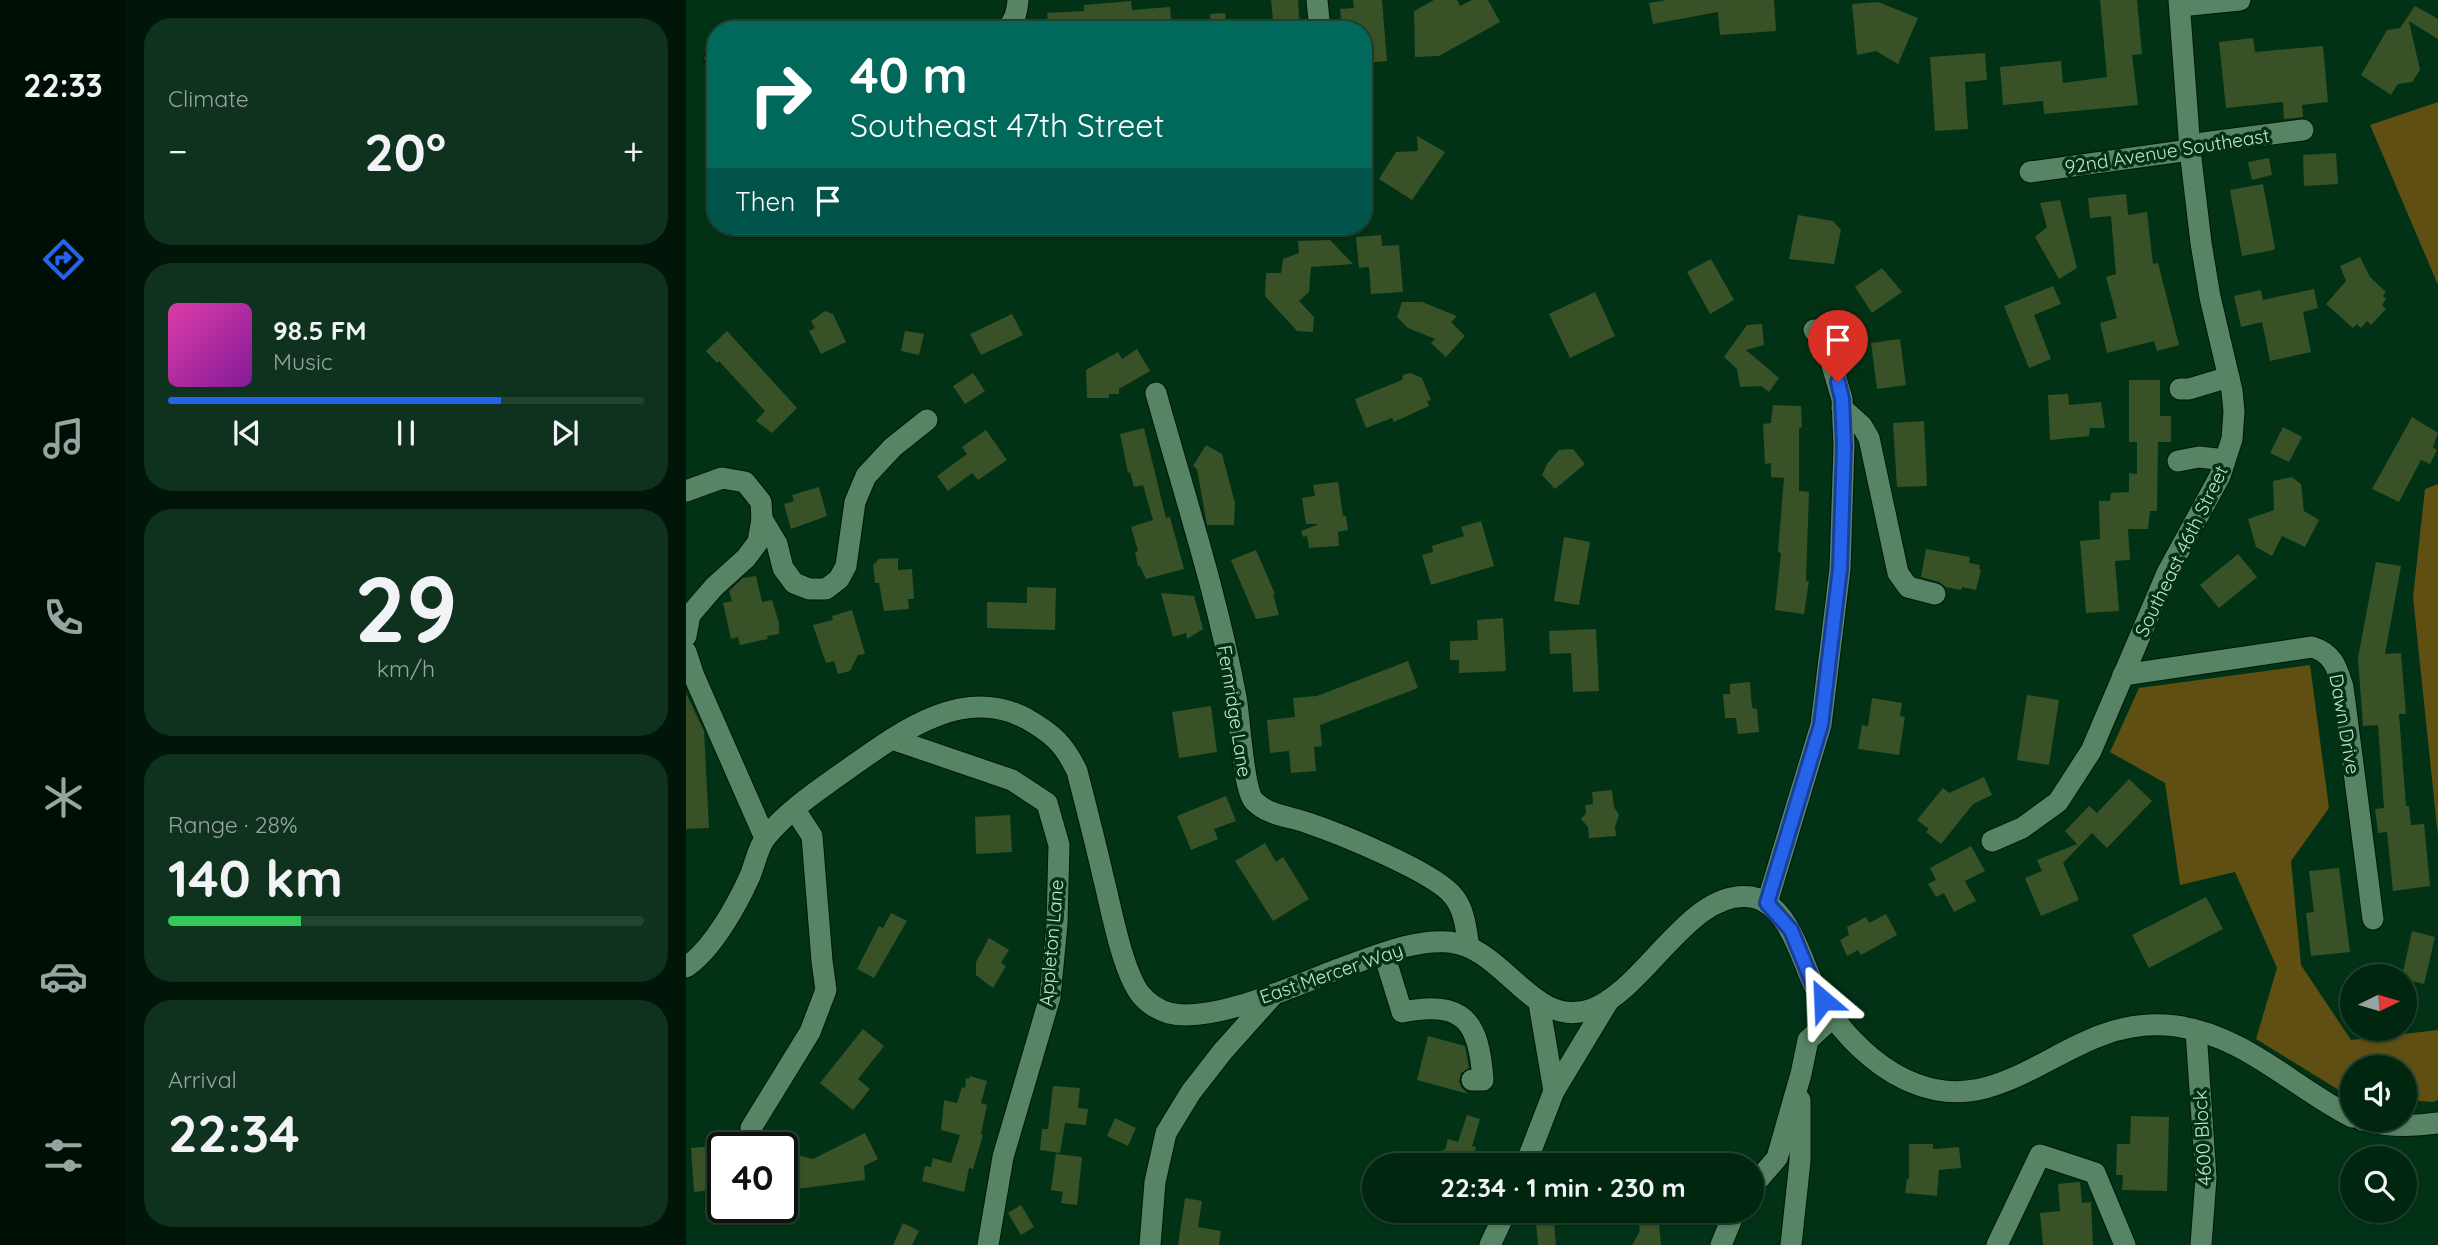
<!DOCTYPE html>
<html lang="en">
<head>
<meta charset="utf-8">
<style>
	:root { --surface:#012610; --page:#0f321e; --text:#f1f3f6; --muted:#96a59f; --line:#234330; --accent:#2563eb }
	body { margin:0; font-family:Quicksand,sans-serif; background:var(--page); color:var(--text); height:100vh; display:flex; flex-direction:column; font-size:26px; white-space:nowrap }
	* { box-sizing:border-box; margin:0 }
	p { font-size:23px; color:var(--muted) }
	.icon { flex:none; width:38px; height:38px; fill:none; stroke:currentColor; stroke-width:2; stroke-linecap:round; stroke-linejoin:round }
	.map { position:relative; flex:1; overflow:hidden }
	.panel { display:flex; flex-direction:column; gap:18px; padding:18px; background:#011509; width:560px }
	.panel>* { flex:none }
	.banner { position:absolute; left:21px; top:21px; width:665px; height:214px; border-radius:28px; box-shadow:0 2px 5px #0004,0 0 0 2px var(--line); background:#00695c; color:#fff; overflow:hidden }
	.needle { width:46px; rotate:85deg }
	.buttons { position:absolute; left:1654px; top:964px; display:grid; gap:14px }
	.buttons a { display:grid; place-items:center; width:77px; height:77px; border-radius:50%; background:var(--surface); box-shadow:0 2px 5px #0004,0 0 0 2px var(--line); font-size:35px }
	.speed { position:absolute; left:21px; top:1132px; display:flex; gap:14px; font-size:35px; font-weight:700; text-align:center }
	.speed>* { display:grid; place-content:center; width:91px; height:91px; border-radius:50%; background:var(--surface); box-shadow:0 2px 5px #0004,0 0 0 2px var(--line); line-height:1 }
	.speed .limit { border:4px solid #111; border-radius:10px; background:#fff; color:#111 }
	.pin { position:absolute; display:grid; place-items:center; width:60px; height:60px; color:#fff; margin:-72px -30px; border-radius:50% 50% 50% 0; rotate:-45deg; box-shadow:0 0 7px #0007 }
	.pin .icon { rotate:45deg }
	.me { position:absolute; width:77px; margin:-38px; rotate:334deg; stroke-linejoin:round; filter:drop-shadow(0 0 5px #0008) }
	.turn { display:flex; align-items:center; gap:24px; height:147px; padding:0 28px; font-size:32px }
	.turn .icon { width:91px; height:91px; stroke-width:2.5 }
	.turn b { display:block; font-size:49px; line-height:60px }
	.then { display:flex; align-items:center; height:66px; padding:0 28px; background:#0003; gap:14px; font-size:26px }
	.big { font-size:52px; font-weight:700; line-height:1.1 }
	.panel .card { flex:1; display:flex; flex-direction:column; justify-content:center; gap:10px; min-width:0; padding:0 24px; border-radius:28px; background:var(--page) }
	.panel .dial { align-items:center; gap:0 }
	.dial b { font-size:91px; line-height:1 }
	.song { display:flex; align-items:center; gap:21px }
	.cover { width:84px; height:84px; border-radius:10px; background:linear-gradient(135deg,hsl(320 70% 55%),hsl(290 70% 35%)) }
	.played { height:7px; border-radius:4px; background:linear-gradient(90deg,var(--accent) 70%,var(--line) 70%) }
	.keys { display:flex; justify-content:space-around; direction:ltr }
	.heat { display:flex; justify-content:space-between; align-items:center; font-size:38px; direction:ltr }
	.charge { height:10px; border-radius:5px; background:linear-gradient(90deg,#34c759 28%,var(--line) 0) }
	.trip { position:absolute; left:676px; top:1153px; width:402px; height:70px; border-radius:35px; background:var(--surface); box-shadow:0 2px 5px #0004,0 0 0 2px var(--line); font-weight:700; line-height:70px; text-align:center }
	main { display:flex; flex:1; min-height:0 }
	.dock { display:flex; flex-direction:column; width:126px; justify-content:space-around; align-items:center; background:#000f06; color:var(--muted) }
	.dock .icon { width:49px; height:49px }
	.dock .on { color:var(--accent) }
	.dock b { font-size:32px; color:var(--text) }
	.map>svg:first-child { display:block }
</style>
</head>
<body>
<main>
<nav class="dock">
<b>22:33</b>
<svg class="icon on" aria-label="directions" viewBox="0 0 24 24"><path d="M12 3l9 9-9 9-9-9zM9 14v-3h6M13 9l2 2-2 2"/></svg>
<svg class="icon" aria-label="music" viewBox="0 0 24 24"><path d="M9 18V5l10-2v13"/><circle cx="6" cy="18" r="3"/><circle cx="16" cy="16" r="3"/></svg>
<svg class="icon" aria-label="phone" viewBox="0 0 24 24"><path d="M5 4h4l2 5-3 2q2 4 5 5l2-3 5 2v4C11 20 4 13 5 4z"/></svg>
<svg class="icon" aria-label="climate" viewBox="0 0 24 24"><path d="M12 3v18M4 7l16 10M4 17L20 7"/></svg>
<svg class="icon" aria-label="car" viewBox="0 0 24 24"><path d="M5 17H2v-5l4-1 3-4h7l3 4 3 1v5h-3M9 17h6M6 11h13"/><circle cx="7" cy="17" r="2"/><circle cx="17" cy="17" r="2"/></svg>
<svg class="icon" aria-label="filters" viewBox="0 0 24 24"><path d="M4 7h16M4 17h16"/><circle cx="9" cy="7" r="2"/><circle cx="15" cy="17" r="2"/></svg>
</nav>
<section class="panel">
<div class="card"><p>Climate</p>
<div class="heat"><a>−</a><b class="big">20°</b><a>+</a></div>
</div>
<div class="card">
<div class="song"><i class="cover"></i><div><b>98.5 FM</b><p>Music</p></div></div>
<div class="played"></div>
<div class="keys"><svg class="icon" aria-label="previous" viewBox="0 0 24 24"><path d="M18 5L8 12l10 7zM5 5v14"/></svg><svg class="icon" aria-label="pause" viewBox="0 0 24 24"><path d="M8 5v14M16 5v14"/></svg><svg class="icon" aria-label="next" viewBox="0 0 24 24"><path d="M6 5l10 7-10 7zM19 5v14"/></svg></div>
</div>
<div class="card dial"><b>29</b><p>km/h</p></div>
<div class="card"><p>Range · 28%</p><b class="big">140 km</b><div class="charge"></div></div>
<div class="card"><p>Arrival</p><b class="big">22:34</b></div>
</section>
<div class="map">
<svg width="1752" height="1245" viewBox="0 0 1752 1245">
	<rect width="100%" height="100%" fill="#013216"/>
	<g fill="#604f12">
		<polygon points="1752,102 1752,285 1684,125"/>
		<polygon points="1752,484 1752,837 1727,597 1739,489"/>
		<polygon points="1624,665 1643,808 1605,861 1615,965 1665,1040 1752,1030 1752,1100 1747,1102 1719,1100 1718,1068 1666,1068 1666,1095 1661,1095 1570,1039 1591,968 1549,872 1494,885 1479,783 1424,752 1453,688"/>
	</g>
	<g fill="#395127">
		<polygon points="585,0 612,0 614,30 588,30"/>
		<polygon points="667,0 696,0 701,61 677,63 677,30 656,29 654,9 668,8"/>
		<polygon points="748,0 771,0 774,6 786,0 802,0 814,22 753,56 729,57 728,11"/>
		<polygon points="981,0 1088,0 1090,31 1034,35 1032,12 967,24 963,3"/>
		<polygon points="1414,0 1451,0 1456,54 1446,55 1452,105 1358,114 1357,101 1317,105 1314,67 1375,61 1377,83 1421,77"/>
		<polygon points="445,1 446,10 484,7 486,30 363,30 361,13 398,11 398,5"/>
		<polygon points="1192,2 1232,18 1212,64 1190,51 1171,55 1166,4"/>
		<polygon points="1729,6 1752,19 1752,39 1723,21 1734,70 1726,82 1712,84 1705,95 1675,75 1701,30 1714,28"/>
		<polygon points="539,13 541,30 525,30 524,14"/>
		<polygon points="1567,38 1569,52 1637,46 1642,102 1616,105 1617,117 1598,119 1597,102 1540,108 1533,42"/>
		<polygon points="1299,53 1301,80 1279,82 1282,129 1249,131 1244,57"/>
		<polygon points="731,136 759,152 726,200 693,179 710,152 732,151"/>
		<polygon points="1650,153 1652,184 1618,186 1617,155"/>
		<polygon points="1583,158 1586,175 1566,180 1562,162"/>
		<polygon points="1577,184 1589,248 1588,250 1556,256 1544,190"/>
		<polygon points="1440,194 1442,215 1461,212 1467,264 1472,263 1493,345 1471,351 1468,341 1421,353 1414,323 1431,318 1420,277 1430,274 1425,216 1404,218 1402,198"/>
		<polygon points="1374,200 1391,268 1373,279 1349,237 1361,227 1354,203"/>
		<polygon points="1112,215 1147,221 1155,230 1148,264 1103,259"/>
		<polygon points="695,235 696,246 713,245 717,292 685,294 683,267 673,268 670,237"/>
		<polygon points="644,240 667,264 625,267 623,292 613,301 628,317 627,332 611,331 579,296 580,273 595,273 597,259 613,253 612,241"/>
		<polygon points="1674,257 1684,277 1700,292 1697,296 1700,299 1696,305 1700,309 1685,325 1681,321 1675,328 1671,324 1667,328 1640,304 1660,281 1654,266"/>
		<polygon points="1025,259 1048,300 1024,314 1001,272"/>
		<polygon points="1196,268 1216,292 1186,313 1169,287"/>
		<polygon points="1367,286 1375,304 1348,315 1365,359 1343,368 1318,306"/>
		<polygon points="1628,289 1632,308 1617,312 1625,352 1584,361 1576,322 1555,327 1548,296 1575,290 1577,300"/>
		<polygon points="909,292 929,336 884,358 863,314"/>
		<polygon points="716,302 736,302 771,316 765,322 779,336 760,357 745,343 749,339 722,328 711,317"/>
		<polygon points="139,311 147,314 160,342 135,354 123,331 129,328 125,321"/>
		<polygon points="326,314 337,335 295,355 284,334"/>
		<polygon points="1076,324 1078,345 1060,350 1093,378 1083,392 1075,386 1054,387 1051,369 1038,357 1061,325"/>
		<polygon points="41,331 111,408 86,433 70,421 79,411 33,361 31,363 20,351"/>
		<polygon points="219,331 238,334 233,355 215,351"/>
		<polygon points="1214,339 1220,385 1191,389 1185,343"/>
		<polygon points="451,349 464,371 433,389 433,394 423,394 423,398 401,398 400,370 432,352 436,359"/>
		<polygon points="287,373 299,391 279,404 267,386"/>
		<polygon points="724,373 736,378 745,400 741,401 743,406 708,422 706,418 680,428 669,399 716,380 717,375"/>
		<polygon points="1443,380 1474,380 1474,416 1485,416 1485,442 1472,442 1471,511 1464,511 1462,529 1442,529 1444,560 1429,561 1433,611 1400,613 1394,541 1414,539 1413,501 1424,501 1425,493 1443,492 1443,473 1451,474 1451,442 1443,442"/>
		<polygon points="1382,394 1383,405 1415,402 1419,428 1404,428 1403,436 1364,440 1362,395"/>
		<polygon points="1087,405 1115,406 1116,427 1113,428 1113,491 1123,492 1120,581 1123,581 1118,614 1089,610 1095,553 1092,552 1098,478 1085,477 1085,463 1079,464 1077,424 1085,423"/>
		<polygon points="1726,417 1752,433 1747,447 1751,450 1744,464 1735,460 1713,502 1686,489"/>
		<polygon points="1238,421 1241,486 1211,487 1207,423"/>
		<polygon points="1597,427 1616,437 1603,462 1584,453"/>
		<polygon points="458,428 480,518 484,517 498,569 460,579 454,566 452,566 449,552 452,551 445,527 467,520 457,485 448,487 444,472 442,473 434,434"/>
		<polygon points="300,430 321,460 292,480 286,473 262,491 251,476 281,454 276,447"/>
		<polygon points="520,445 536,454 549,503 548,525 521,525 511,469 507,466"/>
		<polygon points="887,449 899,464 869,489 856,475 861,464 873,450"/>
		<polygon points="1606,477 1615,484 1618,511 1633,520 1619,547 1596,536 1586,556 1570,547 1562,519 1588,510 1587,481"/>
		<polygon points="652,482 657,516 660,516 662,530 652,532 653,546 623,548 621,536 617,537 615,531 633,524 620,524 616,498 629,496 627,485"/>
		<polygon points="133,487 141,516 105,529 98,504 108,501 106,495"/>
		<polygon points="795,521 808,566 745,585 736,555 747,552 746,546 778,536 775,527"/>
		<polygon points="878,537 904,542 893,605 868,601"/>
		<polygon points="1240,549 1284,557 1283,563 1294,565 1293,569 1295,570 1290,590 1276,587 1275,590 1260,587 1253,582 1235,577"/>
		<polygon points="570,550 589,594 587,595 593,615 570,619 545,560"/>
		<polygon points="1552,554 1571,577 1533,608 1514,585"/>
		<polygon points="212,558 212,570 226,569 228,599 222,599 223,609 198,611 193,583 189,583 187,565 193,559"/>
		<polygon points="1690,562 1715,566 1699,654 1715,653 1720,714 1713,714 1720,806 1723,806 1725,825 1738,824 1744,886 1707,891 1701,832 1692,833 1689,809 1698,808 1692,725 1677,726 1672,658"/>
		<polygon points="70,576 76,602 86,600 93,623 93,634 81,636 82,639 54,645 52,637 45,639 37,603 46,601 43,591 57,578"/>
		<polygon points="341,587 370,588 369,630 301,628 301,602 341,603"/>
		<polygon points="475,593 508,596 517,629 501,639 500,633 487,637"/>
		<polygon points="166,610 179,654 172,655 164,671 152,674 148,661 140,663 127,625 147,620 146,616"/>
		<polygon points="817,618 820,671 773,673 773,660 764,660 764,641 792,640 791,620"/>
		<polygon points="910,629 913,691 887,692 885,653 864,654 863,631"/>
		<polygon points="722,661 732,688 634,725 636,746 628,747 630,771 605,773 603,751 584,753 581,720 609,717 607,698 631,696"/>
		<polygon points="1064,682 1066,708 1071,709 1073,732 1052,734 1050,718 1039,718 1037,694 1044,694 1044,684"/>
		<polygon points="0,693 18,731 23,828 0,829"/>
		<polygon points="1341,695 1373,700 1363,765 1331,760"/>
		<polygon points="1186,698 1216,703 1214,716 1219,717 1213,755 1172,749 1176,725 1182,726"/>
		<polygon points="525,706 531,752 493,758 486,712"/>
		<polygon points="1298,777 1306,795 1287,804 1255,844 1240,832 1243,829 1231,820 1257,788 1263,793"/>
		<polygon points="1443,779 1466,801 1421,848 1406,833 1377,863 1393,900 1355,916 1339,878 1356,871 1351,860 1391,844 1379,831 1403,806 1411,813"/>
		<polygon points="926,790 928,807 933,815 929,827 930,836 903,838 902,827 895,819 900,813 899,805 907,804 906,792"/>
		<polygon points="540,796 550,821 528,829 532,839 505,850 491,816"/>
		<polygon points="324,815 326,852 290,854 289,817"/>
		<polygon points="579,843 590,862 597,857 623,899 587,921 549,861"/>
		<polygon points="1285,846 1299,871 1279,881 1290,901 1268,912 1258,893 1250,897 1242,884 1250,880 1244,868"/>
		<polygon points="1653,868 1664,952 1625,956 1620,913 1628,912 1623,871"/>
		<polygon points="1520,897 1537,929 1463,968 1446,935"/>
		<polygon points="205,913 221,921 188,978 171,969 193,926 197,928"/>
		<polygon points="1200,914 1211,935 1175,955 1172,950 1161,956 1154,940 1163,935 1161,927 1180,917 1183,923"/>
		<polygon points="1726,931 1749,937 1738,984 1718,979 1718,976 1716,976"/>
		<polygon points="303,938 323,950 315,963 320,966 307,988 290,975 290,962"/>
		<polygon points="177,1029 198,1046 172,1079 184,1089 167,1110 134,1083"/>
		<polygon points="742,1036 779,1046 783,1068 775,1073 773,1081 775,1087 782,1094 731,1080"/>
		<polygon points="284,1076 301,1081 295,1103 301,1105 295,1134 297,1135 287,1169 283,1168 278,1192 236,1181 239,1166 245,1167 247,1158 265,1163 274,1135 255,1130 258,1100 271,1103 276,1087 279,1088 280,1078 283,1079"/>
		<polygon points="367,1086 394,1088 392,1108 402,1109 400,1125 379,1123 374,1153 354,1150 356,1129 362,1129"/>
		<polygon points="781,1115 794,1119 786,1146 790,1147 787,1158 799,1161 799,1166 755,1166 753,1164 757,1149 759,1150 762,1139 772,1142"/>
		<polygon points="1445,1116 1483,1117 1481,1191 1436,1190 1437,1175 1430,1175 1431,1144 1444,1144"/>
		<polygon points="429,1118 450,1128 442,1146 421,1136"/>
		<polygon points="179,1133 192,1159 178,1166 179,1180 103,1190 96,1198 96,1151 127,1159"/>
		<polygon points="1223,1144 1247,1144 1247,1149 1273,1147 1275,1168 1253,1170 1251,1196 1219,1193 1221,1179 1223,1179"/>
		<polygon points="37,1145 37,1189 8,1192 5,1148"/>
		<polygon points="370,1154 396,1157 391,1205 375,1203 377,1192 365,1190"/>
		<polygon points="1394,1182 1396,1203 1405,1202 1407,1245 1357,1245 1354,1213 1374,1211 1372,1184"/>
		<polygon points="499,1198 516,1201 512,1227 535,1231 533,1245 492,1245"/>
		<polygon points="335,1205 348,1227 335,1235 322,1213"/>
		<polygon points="849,1211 867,1211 870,1245 852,1245"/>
		<polygon points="217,1223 233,1231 226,1245 207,1245"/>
		<polygon points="973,1224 975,1245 946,1245 954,1231 953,1225"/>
	</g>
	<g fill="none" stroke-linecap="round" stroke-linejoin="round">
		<defs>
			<g id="minor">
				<polyline points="631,0 634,30"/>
				<polyline points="1494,6 1554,0"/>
				<path d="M319,30c10,-8 12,-18 13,-30"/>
				<polyline points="29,58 30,58"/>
				<polyline points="1344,172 1504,150 1517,143 1617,130"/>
				<polyline points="1494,389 1503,389 1543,377"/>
				<path d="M470,393c28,101 61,201 80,304 4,21 7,92 18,104 15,15 35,15 54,22 30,10 129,50 146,74 11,14 12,33 15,50"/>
				<polyline points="1156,408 1176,426 1183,438 1212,573 1222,587 1249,594"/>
				<polyline points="1492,461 1513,457 1539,460"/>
				<polyline points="0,491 36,478 59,482 75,502 76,519 72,542 60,558 28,587 4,615 0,636"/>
				<polyline points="76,519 91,544 97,568 108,583 123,589 140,589 153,579 160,566 169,502 180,476 207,447 241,420"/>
				<polyline points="0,652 8,676 79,838"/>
				<path d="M1437,675l189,-28c21,6 25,21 31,40l30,232"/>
				<polyline points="206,739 326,780 361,803 373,845 371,924 364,997 317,1157 302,1245"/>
				<polyline points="1306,841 1336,828 1372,802 1405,751 1481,573 1534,476 1546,439 1548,411 1546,391 1524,297 1515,243 1504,150 1493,0"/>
				<polyline points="1081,903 1135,725 1154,569 1158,446 1156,399 1140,345 1128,330"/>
				<path d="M698,954l18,58c61,-12 77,8 81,68h-11"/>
				<path d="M0,967c26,-17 51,-62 64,-91 5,-12 8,-29 16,-39 22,-27 54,-48 82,-68 51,-36 115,-85 179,-50 26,15 37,25 50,52 9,35 18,70 26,105 8,31 19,95 38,119 7,8 17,15 28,18 43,11 125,-27 167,-43 35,-12 75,-31 113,-28 56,5 84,89 143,67 54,-20 98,-121 159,-112 35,5 49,57 61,84 5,12 13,25 21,36 21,28 50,55 83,67 71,28 125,-27 186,-49 24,-9 50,-12 74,-9 68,9 117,61 176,91"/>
				<polyline points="853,1003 868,1091 923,1000"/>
				<polyline points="1510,1031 1520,1178 1515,1245"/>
				<path d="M1676,1120c26,7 49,7 76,3"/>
				<polyline points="65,1128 124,1032 140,990 136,961 126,836 109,810"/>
				<polyline points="839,1166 868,1091"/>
				<polyline points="1066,1187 1091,1158 1115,1074 1122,1040 1147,1017"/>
				<polyline points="464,1245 469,1182 480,1133 505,1092 537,1051 588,994"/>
				<polyline points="804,1245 820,1211"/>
				<polyline points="1035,1245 1049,1211"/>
				<polyline points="1105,1245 1114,1161 1114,1100"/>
				<polyline points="1311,1245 1354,1155 1409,1173 1439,1245"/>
			</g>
		</defs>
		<use href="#minor" stroke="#011708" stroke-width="23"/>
		<use href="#minor" stroke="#578464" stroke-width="21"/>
	</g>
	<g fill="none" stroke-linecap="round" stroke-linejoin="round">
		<defs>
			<polyline id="route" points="1137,1000 1127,984 1105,930 1081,903 1135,725 1154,569 1158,446 1156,399 1152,382"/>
		</defs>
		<use href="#route" stroke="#184099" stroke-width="18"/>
		<use href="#route" stroke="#2563eb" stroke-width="12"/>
	</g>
	<g text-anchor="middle" stroke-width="7" stroke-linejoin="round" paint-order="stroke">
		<g font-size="19" fill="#c8e0ce" stroke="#013216">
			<text transform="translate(1481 151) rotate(-9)" y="7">92nd Avenue Southeast</text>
			<text transform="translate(1495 551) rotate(-64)" y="7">Southeast 46th Street</text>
			<text transform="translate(549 711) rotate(81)" y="7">Fernridge Lane</text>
			<text transform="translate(1659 724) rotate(80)" y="7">Dawn Drive</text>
			<text transform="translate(365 943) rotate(-85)" y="7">Appleton Lane</text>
			<text transform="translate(645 973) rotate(-19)" y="7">East Mercer Way</text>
			<text transform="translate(1516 1138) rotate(-93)" y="7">4600 Block</text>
		</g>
	</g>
</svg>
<div class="buttons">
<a><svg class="needle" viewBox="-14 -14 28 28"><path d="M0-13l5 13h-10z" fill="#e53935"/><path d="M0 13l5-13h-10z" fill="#96a59f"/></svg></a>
<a><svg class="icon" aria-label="sound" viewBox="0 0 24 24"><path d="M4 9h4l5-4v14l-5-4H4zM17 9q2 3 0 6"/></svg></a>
<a><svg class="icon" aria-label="search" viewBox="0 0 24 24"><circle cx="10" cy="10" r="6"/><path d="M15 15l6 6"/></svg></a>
</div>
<div class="speed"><div class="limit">40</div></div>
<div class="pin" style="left:1152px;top:382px;background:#d93025"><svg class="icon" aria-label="arrive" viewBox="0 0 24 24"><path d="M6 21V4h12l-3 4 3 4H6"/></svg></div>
<svg class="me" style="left:1137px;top:1000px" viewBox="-20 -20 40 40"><path d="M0-17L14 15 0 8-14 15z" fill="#2563eb" stroke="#fff" stroke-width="4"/></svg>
<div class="trip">22:34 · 1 min · 230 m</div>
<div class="banner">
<div class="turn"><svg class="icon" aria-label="right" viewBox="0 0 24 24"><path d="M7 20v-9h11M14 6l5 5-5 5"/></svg><div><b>40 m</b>Southeast 47th Street</div></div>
<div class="then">Then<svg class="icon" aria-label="arrive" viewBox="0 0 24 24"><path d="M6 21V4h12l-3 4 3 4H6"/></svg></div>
</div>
</div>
</main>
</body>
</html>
